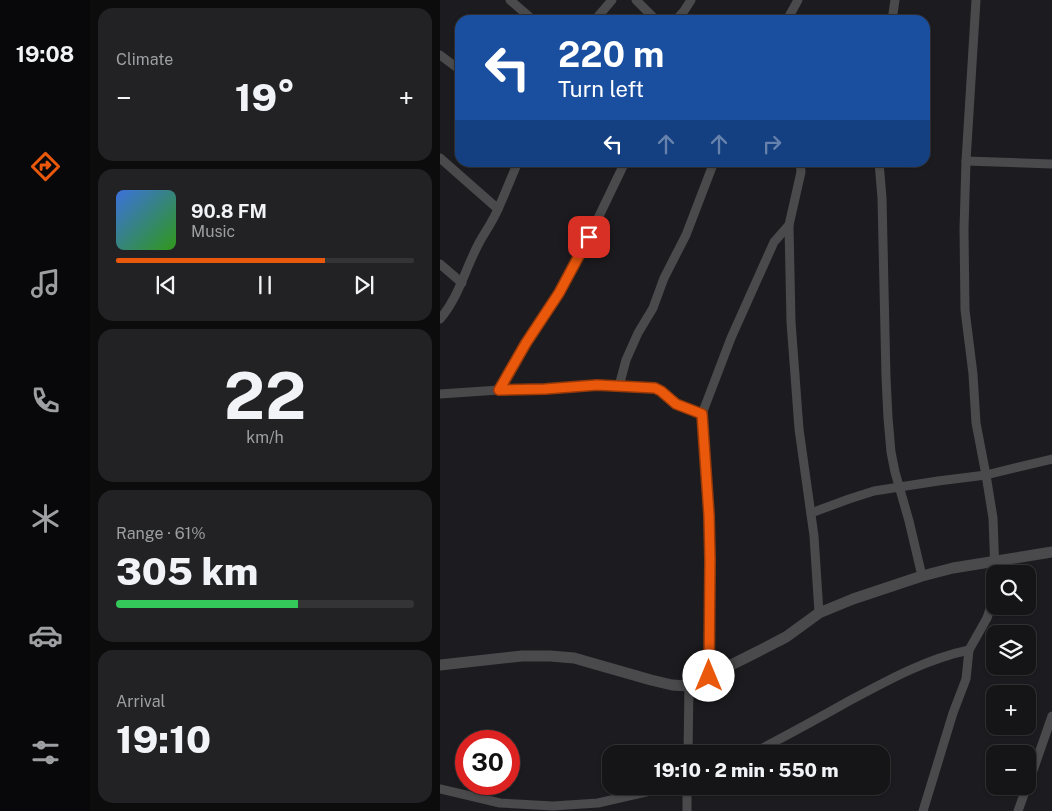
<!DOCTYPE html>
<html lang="en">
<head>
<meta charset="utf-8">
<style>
	:root { --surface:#151518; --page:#222225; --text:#f1f3f6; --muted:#9d9fa2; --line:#343437; --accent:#ea580c }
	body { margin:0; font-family:"Public Sans",sans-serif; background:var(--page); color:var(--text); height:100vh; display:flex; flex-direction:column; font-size:19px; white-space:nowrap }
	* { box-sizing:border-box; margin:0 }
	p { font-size:16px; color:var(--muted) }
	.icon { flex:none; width:28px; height:28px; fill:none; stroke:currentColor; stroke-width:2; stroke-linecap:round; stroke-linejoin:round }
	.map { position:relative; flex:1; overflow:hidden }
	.sheet { display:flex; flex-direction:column; gap:8px; padding:8px; background:#0c0c0d; width:350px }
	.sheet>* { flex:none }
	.top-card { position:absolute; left:15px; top:15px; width:475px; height:152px; border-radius:15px; box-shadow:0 1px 4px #0004,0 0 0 1px var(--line); background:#1a4fa0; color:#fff; overflow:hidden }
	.controls { position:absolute; left:546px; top:565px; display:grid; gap:10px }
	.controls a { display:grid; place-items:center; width:50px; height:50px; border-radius:10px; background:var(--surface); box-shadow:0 1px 4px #0004,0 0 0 1px var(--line); font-size:25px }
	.speed { position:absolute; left:15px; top:730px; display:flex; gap:10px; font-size:25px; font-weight:700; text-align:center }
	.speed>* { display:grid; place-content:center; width:65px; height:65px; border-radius:50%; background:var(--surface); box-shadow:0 1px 4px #0004,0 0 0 1px var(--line); line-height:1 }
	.speed .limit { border:8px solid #d22; background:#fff; color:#111 }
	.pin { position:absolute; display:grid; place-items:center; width:42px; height:42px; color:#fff; margin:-21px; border-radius:10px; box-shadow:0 2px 8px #0006 }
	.me { position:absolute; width:55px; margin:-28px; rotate:0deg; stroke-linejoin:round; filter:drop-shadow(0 0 4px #0008) }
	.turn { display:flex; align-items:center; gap:18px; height:105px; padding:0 20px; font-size:22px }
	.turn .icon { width:65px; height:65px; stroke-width:2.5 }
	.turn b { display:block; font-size:35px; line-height:42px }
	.lanes { display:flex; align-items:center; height:48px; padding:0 20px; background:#0003; justify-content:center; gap:25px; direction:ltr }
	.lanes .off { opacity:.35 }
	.big { font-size:38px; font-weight:800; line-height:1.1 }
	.sheet .tile { flex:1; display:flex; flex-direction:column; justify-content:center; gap:8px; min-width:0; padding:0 18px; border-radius:15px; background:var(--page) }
	.sheet .dial { align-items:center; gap:0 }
	.dial b { font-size:65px; line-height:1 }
	.song { display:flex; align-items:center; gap:15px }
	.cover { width:60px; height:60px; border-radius:8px; background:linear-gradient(135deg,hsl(220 70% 55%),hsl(110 70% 35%)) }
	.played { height:5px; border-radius:2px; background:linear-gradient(90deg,var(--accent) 70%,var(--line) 70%) }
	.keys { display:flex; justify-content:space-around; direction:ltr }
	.heat { display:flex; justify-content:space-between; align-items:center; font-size:28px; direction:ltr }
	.charge { height:8px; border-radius:4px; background:linear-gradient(90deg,#34c759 61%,var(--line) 0) }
	.trip { position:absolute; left:162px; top:745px; width:288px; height:50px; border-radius:15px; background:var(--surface); box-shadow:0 1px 4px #0004,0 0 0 1px var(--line); font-weight:800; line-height:50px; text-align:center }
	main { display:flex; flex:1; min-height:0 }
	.menu { display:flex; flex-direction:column; width:90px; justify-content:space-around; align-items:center; background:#08080a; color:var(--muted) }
	.menu .icon { width:35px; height:35px }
	.menu .selected { color:var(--accent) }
	.menu b { font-size:22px; color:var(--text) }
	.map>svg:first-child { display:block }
</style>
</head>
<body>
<main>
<nav class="menu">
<b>19:08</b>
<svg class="icon selected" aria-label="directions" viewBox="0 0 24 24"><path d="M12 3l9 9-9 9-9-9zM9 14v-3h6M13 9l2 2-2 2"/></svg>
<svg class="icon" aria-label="music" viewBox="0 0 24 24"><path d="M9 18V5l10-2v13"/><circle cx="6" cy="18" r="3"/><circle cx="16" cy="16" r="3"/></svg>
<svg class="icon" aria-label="phone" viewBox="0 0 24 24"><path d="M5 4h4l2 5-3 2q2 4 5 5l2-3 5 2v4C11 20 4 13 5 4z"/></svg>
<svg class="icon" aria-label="climate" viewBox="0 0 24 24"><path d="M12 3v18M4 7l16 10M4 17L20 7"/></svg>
<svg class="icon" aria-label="car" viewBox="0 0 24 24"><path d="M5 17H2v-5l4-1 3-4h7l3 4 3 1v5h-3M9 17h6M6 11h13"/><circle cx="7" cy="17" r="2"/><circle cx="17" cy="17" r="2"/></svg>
<svg class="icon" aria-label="filters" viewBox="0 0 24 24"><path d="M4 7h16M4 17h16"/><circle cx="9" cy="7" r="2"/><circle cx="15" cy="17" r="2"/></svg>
</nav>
<section class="sheet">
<div class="tile"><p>Climate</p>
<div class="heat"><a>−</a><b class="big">19°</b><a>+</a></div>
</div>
<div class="tile">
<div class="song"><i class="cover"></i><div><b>90.8 FM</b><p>Music</p></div></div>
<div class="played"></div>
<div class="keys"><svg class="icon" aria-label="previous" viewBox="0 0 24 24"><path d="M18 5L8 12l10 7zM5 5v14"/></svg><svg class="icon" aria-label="pause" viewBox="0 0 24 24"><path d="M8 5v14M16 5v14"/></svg><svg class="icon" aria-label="next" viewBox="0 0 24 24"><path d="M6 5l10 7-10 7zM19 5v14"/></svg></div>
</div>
<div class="tile dial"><b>22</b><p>km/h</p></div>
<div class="tile"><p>Range · 61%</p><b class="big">305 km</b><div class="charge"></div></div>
<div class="tile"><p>Arrival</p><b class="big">19:10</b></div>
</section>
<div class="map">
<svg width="612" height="811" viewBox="0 0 612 811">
	<rect width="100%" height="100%" fill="#1c1c20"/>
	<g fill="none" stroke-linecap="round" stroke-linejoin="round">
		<g stroke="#4a4a4c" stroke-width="9">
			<polyline points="70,0 93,20"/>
			<polyline points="196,0 216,20"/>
			<polyline points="536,0 526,161 612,164"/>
			<polyline points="155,20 172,0"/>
			<polyline points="236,20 244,11 251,0"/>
			<polyline points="347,20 358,0"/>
			<polyline points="452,20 455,0"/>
			<polyline points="0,55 20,70"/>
			<polyline points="0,158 58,209"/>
			<polyline points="526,161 524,229 525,310 533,374 536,423 546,475 553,518 555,574"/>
			<polyline points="360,162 361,172 349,225 351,322 359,429 374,536 379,613"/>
			<polyline points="439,162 442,198 446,377 448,418 451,452 455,472 469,521 482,576"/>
			<polyline points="0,264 22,283"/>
			<path d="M0,319c19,-22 25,-50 39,-76 6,-11 14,-22 19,-34 7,-15 13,-31 20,-47"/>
			<polyline points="179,386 186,360 198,333 213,308 224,278 246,235 274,162"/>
			<polyline points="59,390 86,343 119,293 149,237 185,162"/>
			<polyline points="0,394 59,390 105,389 157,385 215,388 221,391 236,404 262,414"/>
			<polyline points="371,513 409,499 434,491 498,481 546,475 612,459"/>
			<polyline points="269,676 270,560 269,515 262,414 291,338 334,242 349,225"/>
			<polyline points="248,754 249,686"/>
			<path d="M311,754c33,-17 66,-35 98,-53 39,-21 77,-42 120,-51l18,-32 8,-24"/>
			<polyline points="588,785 612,716"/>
			<polyline points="0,789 60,803 113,806 158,803 232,786"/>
			<polyline points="247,811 247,786"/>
			<polyline points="483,811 513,713 526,679 529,650"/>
			<polyline points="578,811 587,786"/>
		</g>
		<polyline stroke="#4a4a4c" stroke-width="11" points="0,665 82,656 110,656 134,658 211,680 232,685 249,686 317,652 346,637 379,613 413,599 482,576 513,568 612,552"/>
	</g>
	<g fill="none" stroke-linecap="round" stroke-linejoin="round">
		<defs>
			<polyline id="route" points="149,237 119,293 86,343 59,390 105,389 157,385 215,388 221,391 236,404 262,414 269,515 270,560 269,676"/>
		</defs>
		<use href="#route" stroke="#983908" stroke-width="12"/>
		<use href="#route" stroke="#ea580c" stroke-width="9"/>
	</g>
</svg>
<div class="controls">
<a><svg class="icon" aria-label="search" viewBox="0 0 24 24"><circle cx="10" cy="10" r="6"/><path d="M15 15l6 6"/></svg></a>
<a><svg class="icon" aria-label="layers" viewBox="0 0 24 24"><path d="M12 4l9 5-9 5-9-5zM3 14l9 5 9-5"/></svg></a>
<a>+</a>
<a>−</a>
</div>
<div class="speed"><div class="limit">30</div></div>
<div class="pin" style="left:149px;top:237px;background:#d93025"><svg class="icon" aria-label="arrive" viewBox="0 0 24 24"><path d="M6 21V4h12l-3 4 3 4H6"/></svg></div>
<svg class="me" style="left:269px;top:676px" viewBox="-20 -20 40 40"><circle r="19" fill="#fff"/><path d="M0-13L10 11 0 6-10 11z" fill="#ea580c"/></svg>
<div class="trip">19:10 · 2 min · 550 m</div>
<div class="top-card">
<div class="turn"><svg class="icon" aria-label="left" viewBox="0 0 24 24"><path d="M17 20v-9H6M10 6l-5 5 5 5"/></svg><div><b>220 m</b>Turn left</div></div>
<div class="lanes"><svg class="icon" aria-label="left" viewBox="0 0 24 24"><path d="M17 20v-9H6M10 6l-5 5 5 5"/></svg><svg class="icon off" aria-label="ahead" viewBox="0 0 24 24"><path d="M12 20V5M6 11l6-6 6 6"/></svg><svg class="icon off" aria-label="ahead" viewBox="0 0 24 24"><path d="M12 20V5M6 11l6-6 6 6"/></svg><svg class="icon off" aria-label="right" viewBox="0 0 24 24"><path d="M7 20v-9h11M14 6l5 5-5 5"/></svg></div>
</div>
</div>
</main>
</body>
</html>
